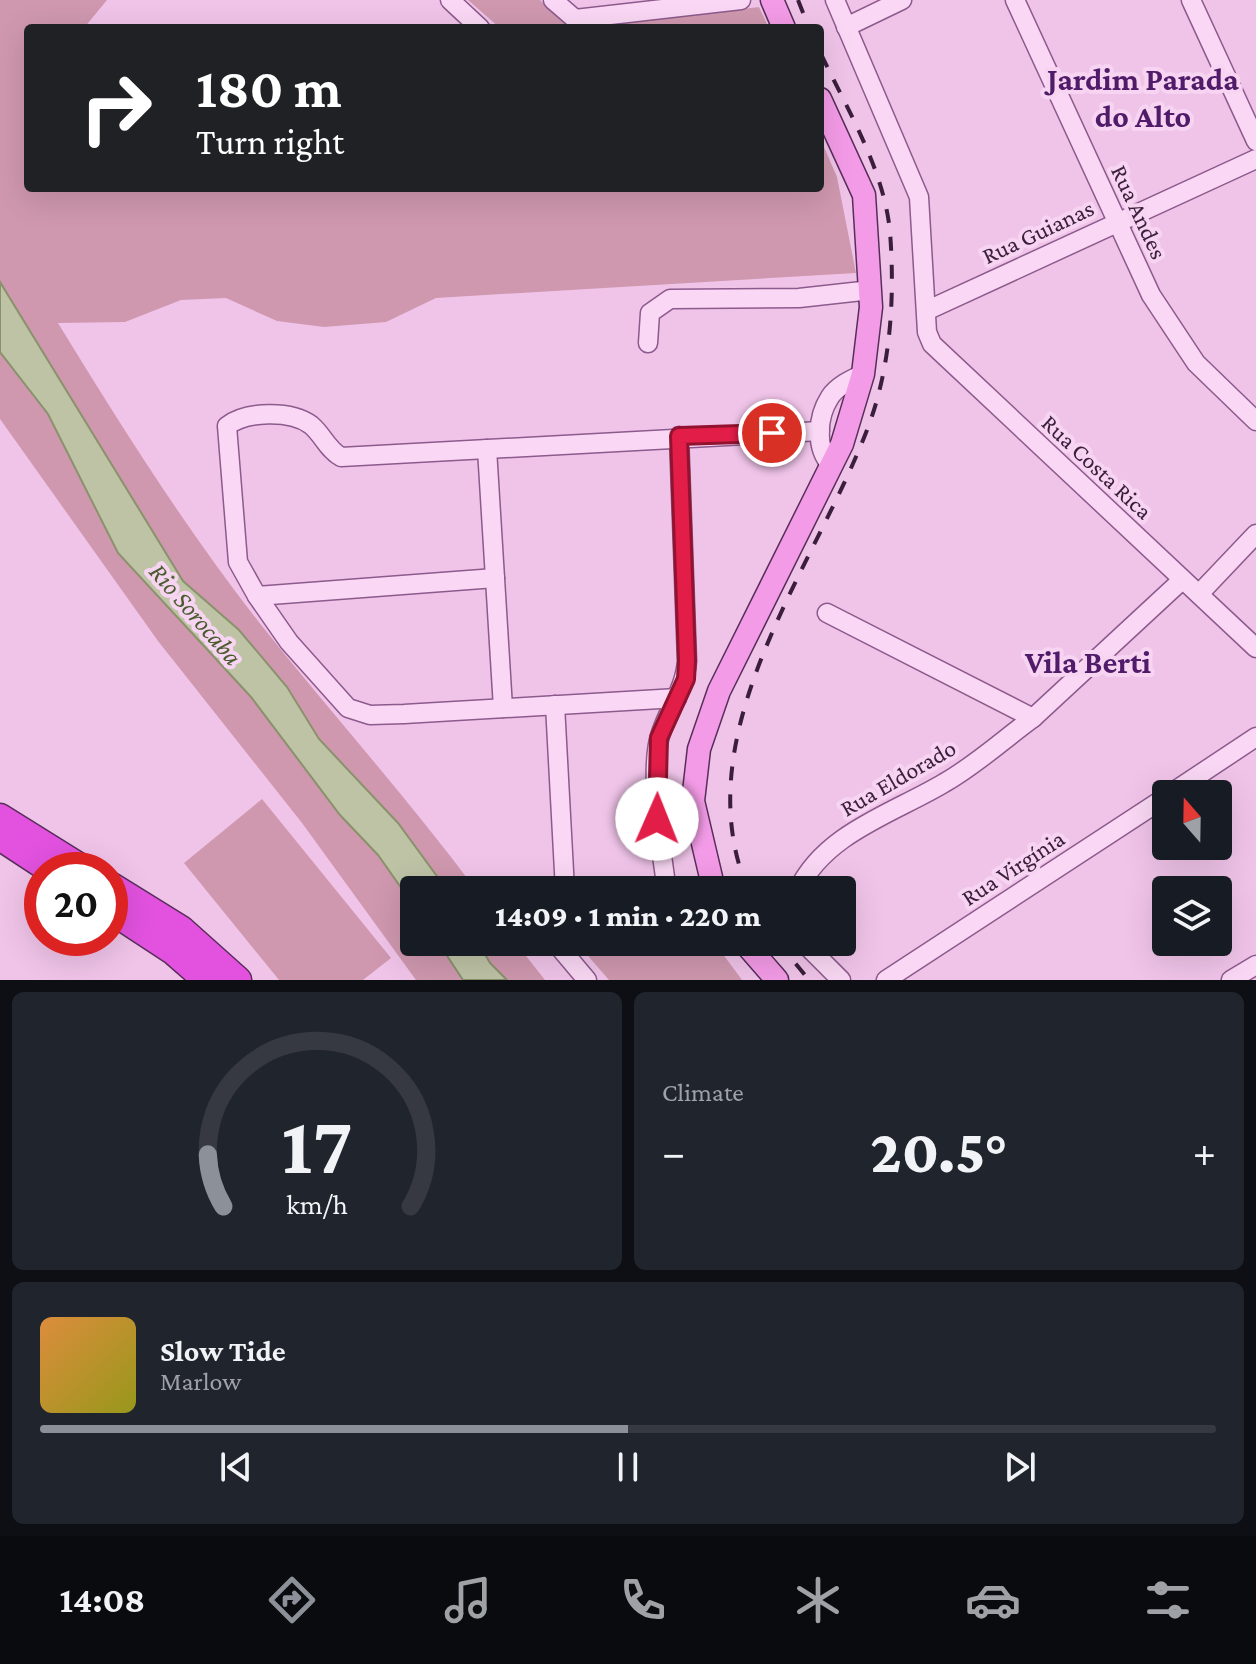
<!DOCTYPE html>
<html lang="en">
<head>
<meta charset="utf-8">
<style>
	:root { --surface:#171b24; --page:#20242c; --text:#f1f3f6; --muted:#9ea1a6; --line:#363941; --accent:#8c9099 }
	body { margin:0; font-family:"Crimson Pro",serif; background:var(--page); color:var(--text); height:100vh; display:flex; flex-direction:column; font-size:30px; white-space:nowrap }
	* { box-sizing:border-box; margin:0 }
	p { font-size:26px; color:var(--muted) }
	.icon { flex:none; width:44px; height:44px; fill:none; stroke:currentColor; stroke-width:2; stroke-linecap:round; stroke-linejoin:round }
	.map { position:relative; height:980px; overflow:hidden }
	.details { display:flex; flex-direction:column; gap:12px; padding:12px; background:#0d0f14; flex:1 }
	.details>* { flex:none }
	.guide { position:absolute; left:24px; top:24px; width:800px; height:168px; border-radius:8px; box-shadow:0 8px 32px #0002; background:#202124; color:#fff; overflow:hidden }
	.needle { width:52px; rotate:340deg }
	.tools { position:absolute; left:1152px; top:780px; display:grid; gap:16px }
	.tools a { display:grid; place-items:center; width:80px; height:80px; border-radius:8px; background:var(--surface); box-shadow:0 8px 32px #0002; font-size:40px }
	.speed { position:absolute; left:24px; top:852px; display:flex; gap:16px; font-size:40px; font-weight:700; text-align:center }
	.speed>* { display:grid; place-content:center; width:104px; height:104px; border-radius:50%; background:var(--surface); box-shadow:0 8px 32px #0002; line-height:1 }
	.speed .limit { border:12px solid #d22; background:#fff; color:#111 }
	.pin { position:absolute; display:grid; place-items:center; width:68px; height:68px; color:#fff; margin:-34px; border:4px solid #fff; border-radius:50%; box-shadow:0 2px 8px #0007 }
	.me { position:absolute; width:88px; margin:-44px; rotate:1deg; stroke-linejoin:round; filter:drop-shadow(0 0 6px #0008) }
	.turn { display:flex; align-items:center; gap:28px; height:168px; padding:0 40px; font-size:36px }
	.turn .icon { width:104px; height:104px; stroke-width:2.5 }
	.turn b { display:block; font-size:56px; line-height:68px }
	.big { font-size:60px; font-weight:800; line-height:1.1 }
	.details .widget { flex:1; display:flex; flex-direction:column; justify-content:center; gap:12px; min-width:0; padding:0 28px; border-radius:12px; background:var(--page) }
	.details .dial { align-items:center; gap:0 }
	.dial svg { height:208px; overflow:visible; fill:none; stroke:var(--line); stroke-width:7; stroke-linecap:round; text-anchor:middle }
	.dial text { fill:var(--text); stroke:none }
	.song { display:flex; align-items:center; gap:24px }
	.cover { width:96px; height:96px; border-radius:12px; background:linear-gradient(135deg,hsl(30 70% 55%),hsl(60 70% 35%)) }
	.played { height:8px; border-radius:4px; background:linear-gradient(90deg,var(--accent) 50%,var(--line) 50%) }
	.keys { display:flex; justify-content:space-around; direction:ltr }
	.heat { display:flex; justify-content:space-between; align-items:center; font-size:44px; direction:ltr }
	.details .tiles { flex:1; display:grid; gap:12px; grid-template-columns:1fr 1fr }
	.widget:last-child { grid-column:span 2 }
	.trip { position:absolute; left:400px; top:876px; width:456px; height:80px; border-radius:8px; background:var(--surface); box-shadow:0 8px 32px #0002; font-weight:800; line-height:80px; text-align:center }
	.dock { display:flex; height:128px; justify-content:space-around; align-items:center; background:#090b0e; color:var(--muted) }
	.dock .icon { width:56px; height:56px }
	.dock .on { color:var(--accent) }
	.dock b { font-size:36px; color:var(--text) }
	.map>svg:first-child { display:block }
</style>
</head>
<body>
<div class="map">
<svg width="1256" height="980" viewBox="0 0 1256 980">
	<rect width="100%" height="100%" fill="#f0c4e9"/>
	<g fill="#cf98af">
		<path d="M0,0h107l-23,28h-56v160h792v-50l17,39 19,96 -420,25 -50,24 -62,5 -47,-6 -51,-23 -45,2 -56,22 -67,1c63,103 126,203 200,298 72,91 149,176 218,269h-62v52h101l30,38h-129l-114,-157 -144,-182 -158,-222z"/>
		<polygon points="468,0 540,0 570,28 500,28"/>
		<polygon points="759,7 769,28 585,28"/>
		<polygon points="262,799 391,958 363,980 279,980 184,863"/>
		<polygon points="576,942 714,942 742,980 609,980"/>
	</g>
	<g fill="#bec3a6" stroke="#8a926c" stroke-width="2">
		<polygon points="0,282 183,581 239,630 287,687 319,739 398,823 447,890 414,890 414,906 378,855 340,815 251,697 118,553 48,414 0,352"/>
		<polygon points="438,942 478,942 490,963 507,980 463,980"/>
	</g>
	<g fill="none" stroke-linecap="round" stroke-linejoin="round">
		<defs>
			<g id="minor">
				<polyline points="450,0 480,28"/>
				<polyline points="553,0 575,19 741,0"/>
				<polyline points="835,0 919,197 927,332 932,344 1256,648"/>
				<polyline points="1015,0 1151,295 1196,363 1256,421"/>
				<polyline points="1191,0 1256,141"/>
				<polyline points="846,27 902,0"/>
				<polyline points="928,310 1256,159"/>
				<polyline points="648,343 650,313 670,299 799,298 871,290"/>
				<polyline points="487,449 503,708"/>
				<path d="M831,465c-16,-17 -14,-48 -1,-68 7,-11 22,-18 33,-23"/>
				<polyline points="1199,594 1256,534"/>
				<polyline points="257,596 495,578"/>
				<polyline points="827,613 1033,718 1182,580"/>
				<path d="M677,698l-273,16 -34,1 -22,-7 -59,-66 -32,-46 -19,-34 -11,-136c19,-15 64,-16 84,-1 12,10 16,24 30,32l479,-26"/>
				<polyline points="555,705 565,890"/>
				<polyline points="1170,794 1256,737"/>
				<path d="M649,890l15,-5 1,-8c-5,-34 -15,-110 -5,-141 8,-27 25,-47 27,-75l-8,-225"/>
				<path d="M798,890c27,-57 96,-77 146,-107 32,-18 60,-44 89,-65"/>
				<polyline points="555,942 587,980"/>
				<polyline points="803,942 841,980"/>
				<polyline points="886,980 1166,797"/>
				<polyline points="1231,980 1256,965"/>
			</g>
			<g id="major">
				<polyline points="772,0 784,28"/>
				<polyline points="714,890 693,801 699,749 719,691 842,444 863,374 871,307 864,195 820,99"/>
				<polyline points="744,942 777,980"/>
			</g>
			<g id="highway">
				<polyline points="0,817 85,870"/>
				<polyline points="6,841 50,870"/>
				<polyline points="110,885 181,929 238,980"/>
				<polyline points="110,910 174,952 206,980"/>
			</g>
		</defs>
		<use href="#minor" stroke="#8c5a8c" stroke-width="21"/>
		<use href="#major" stroke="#572e5a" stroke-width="25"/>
		<use href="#highway" stroke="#572e5a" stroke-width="29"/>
		<use href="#minor" stroke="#fad8f5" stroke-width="18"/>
		<use href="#major" stroke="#f49be7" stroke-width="22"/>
		<use href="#highway" stroke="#e252df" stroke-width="26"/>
		<g stroke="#3a1e3b" stroke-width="4" stroke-dasharray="14 14" stroke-linecap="butt">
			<polyline points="798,0 809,28"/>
			<path d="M748,890c-65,-155 65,-319 119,-460 24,-62 28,-133 23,-198 -6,-63 -43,-123 -70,-180"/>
			<polyline points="778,942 809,980"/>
		</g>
	</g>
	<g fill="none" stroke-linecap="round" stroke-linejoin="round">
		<defs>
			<polyline id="route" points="657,819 659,738 686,679 687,661 679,436 772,433"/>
		</defs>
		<use href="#route" stroke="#92132f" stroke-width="20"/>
		<use href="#route" stroke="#e11d48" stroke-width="14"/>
	</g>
	<g text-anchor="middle" stroke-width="8" stroke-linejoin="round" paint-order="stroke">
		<g font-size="24" fill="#3a1e3b" stroke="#f7d4f1">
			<text transform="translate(1139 212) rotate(65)" y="8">Rua Andes</text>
			<text transform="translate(1038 232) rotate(-25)" y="8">Rua Guianas</text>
			<text transform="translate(1097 467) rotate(43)" y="8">Rua Costa Rica</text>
			<text transform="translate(898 778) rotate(-30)" y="8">Rua Eldorado</text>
			<text transform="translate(1013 868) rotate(-33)" y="8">Rua Virgínia</text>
		</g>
		<g font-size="26" font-style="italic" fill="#495c2d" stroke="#f7d4f1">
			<text transform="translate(196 614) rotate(49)" y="9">Rio Sorocaba</text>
		</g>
		<g font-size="32" font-weight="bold" fill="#501c6a" stroke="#f7d4f1">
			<text x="1143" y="90">Jardim Parada<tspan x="1143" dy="37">do Alto</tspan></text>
			<text x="1088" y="673">Vila Berti</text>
		</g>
	</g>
</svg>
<div class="tools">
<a><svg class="needle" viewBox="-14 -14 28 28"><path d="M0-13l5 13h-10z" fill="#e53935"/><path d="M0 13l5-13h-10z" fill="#9ea1a6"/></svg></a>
<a><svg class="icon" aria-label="layers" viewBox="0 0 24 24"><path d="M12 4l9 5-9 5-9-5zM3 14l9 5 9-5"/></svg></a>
</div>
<div class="speed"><div class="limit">20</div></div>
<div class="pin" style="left:772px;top:433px;background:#d93025"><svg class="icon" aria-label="arrive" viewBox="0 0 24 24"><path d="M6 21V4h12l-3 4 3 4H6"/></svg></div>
<svg class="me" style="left:657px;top:819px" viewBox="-20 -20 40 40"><circle r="19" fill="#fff"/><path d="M0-13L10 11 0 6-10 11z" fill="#e11d48"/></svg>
<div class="trip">14:09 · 1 min · 220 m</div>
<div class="guide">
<div class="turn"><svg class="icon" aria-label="right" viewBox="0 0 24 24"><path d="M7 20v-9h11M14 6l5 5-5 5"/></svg><div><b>180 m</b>Turn right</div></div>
</div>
</div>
<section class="details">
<div class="tiles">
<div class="widget dial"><svg viewBox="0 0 100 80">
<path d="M14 69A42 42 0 1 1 86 69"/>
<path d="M14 69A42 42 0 0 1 8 49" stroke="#8c9099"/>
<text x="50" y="56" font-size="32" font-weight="700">17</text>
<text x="50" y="72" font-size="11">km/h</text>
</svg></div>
<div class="widget"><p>Climate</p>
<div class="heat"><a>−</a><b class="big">20.5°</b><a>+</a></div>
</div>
<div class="widget">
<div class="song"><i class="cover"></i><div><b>Slow Tide</b><p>Marlow</p></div></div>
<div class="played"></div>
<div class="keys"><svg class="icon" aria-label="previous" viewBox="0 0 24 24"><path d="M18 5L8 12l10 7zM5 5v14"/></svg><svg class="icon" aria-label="pause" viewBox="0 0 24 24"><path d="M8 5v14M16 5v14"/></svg><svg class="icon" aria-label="next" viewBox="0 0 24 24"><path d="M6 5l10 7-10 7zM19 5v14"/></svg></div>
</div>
</div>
</section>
<nav class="dock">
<b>14:08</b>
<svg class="icon on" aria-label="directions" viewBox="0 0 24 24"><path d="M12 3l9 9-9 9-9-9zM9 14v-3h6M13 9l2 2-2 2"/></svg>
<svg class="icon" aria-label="music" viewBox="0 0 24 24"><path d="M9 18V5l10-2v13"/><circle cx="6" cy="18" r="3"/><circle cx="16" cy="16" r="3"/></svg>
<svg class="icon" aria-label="phone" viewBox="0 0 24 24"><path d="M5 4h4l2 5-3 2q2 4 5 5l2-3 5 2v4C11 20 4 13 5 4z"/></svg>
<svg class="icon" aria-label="climate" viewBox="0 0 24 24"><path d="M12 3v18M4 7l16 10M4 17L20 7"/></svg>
<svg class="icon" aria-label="car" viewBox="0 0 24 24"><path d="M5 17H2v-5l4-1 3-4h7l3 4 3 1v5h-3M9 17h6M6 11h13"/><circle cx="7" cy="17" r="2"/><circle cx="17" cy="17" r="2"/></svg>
<svg class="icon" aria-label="filters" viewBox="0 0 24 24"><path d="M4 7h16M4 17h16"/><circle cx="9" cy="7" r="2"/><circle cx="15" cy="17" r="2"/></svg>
</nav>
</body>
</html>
